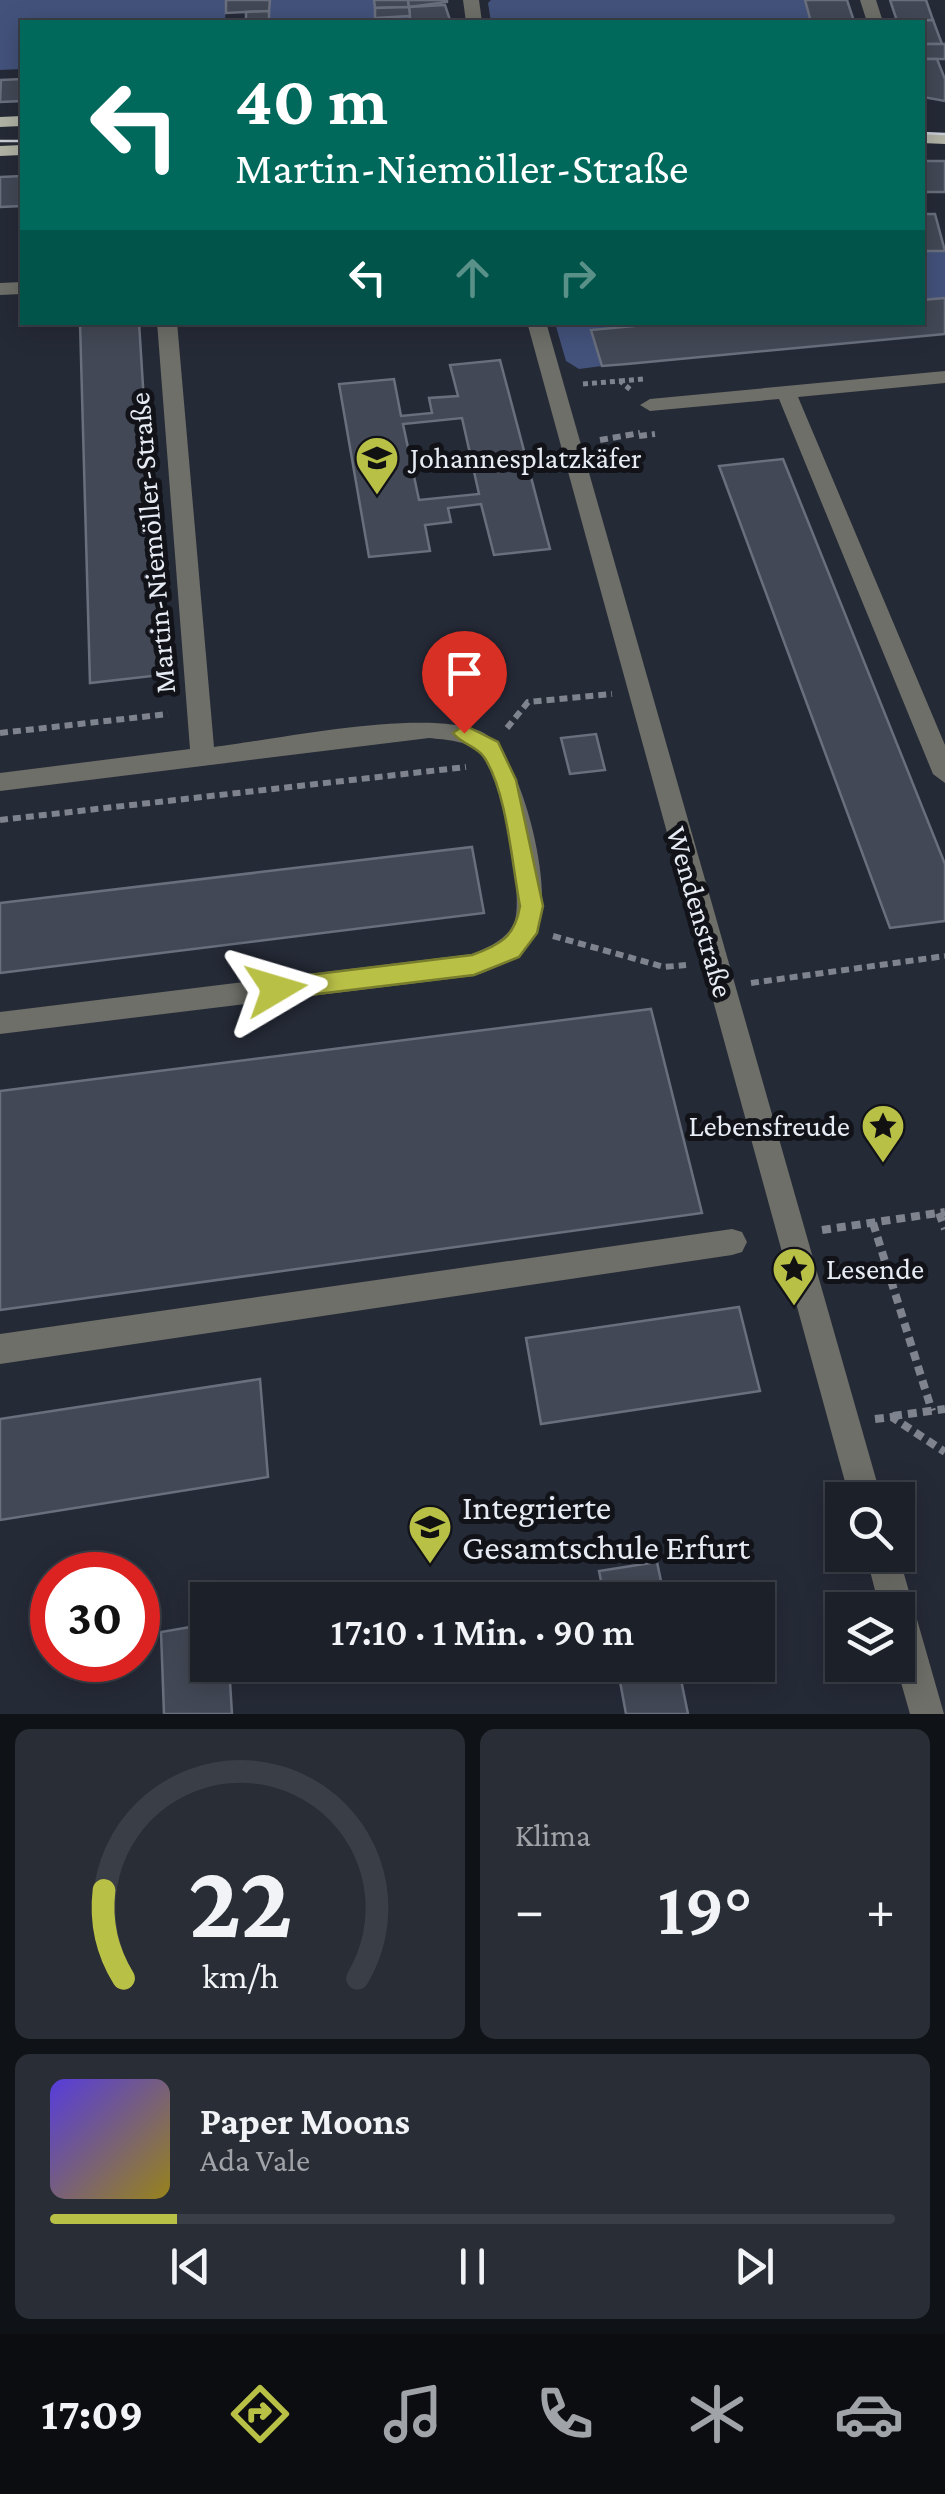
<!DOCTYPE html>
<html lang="de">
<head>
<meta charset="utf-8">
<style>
	:root { --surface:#1c2029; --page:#292d35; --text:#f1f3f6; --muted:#a0a3a8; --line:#3a3e46; --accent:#b9c046 }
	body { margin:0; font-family:"Crimson Pro",serif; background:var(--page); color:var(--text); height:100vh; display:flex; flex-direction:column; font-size:38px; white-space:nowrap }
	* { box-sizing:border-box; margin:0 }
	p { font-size:32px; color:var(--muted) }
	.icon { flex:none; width:55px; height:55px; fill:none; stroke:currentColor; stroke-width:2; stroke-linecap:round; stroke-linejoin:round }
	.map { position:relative; height:1714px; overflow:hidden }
	.drawer { display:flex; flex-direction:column; gap:15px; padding:15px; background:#0f1217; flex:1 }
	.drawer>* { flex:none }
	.guide { position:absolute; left:20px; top:20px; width:905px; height:305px; border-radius:0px; box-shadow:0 5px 25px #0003,0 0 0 2px var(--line); background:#00695c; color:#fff; overflow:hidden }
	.buttons { position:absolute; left:825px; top:1482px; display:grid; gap:20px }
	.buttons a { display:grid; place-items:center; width:90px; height:90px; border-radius:0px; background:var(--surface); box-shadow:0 5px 25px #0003,0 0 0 2px var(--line); font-size:50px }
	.speed { position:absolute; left:30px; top:1552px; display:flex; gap:20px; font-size:50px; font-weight:700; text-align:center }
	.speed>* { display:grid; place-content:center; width:130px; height:130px; border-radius:50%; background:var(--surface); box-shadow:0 5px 25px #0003,0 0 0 2px var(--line); line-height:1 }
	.speed .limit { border:15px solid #d22; background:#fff; color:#111 }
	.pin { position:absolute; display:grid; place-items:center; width:85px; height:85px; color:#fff; margin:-102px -42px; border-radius:50% 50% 50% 0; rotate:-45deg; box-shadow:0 0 10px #0007 }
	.pin .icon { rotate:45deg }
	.me { position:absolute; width:110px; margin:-55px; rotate:83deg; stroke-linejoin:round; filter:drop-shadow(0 0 8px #0008) }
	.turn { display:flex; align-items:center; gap:35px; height:210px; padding:0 50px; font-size:45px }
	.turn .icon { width:130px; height:130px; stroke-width:2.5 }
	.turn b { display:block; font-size:70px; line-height:85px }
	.lanes { display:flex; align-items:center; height:95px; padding:0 50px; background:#0003; justify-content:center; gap:50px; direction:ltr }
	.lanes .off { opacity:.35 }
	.big { font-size:75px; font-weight:600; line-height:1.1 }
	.drawer .widget { flex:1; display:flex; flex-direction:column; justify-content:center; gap:15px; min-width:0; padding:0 35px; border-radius:15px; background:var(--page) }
	.drawer .dial { align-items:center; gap:0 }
	.dial svg { height:260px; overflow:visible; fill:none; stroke:var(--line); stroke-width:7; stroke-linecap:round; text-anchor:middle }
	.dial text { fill:var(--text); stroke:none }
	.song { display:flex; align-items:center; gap:30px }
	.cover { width:120px; height:120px; border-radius:15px; background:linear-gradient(135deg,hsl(250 70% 55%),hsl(50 70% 35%)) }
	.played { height:10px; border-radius:5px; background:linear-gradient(90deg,var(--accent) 15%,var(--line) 15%) }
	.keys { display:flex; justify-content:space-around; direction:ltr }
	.heat { display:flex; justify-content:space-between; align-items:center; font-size:55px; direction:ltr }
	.drawer .tiles { flex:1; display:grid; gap:15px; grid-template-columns:1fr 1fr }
	.widget:last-child { grid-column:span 2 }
	.trip { position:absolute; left:190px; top:1582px; width:585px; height:100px; border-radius:0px; background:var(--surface); box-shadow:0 5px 25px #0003,0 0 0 2px var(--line); font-weight:600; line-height:100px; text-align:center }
	.tab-bar { display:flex; height:160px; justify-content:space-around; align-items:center; background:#0b0d10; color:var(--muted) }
	.tab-bar .icon { width:70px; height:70px }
	.tab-bar .selected { color:var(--accent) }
	.tab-bar b { font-size:45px; color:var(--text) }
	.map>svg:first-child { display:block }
</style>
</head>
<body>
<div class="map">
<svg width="945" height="1714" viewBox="0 0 945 1714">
	<rect width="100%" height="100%" fill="#252a37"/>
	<g fill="#43527b">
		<polygon points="0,0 226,0 225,22 22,22 22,69 0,70"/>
		<polygon points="270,0 374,0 376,17 410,16 410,22 269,22"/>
		<polygon points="491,0 805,0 811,22 491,22 488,3"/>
		<polygon points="923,251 945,251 945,298 923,300"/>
		<polygon points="555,323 677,323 591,330 602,366 579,369 566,361"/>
	</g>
	<g fill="#434856" stroke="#696f7d" stroke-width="2.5" fill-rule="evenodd">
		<polygon points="226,0 270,0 269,11 226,13"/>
		<polygon points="374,0 408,0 409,7 375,8"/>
		<polygon points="408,0 447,0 447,2 409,7"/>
		<polygon points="805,0 847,0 854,21 811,22"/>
		<polygon points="890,0 926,0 933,20 897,21"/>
		<polygon points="445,5 450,20 446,22 410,22 409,7"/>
		<polygon points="409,7 410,16 375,18 375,8"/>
		<polygon points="269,11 269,22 246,22 246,12"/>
		<polygon points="933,20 942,44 922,44 922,22 897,21"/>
		<rect x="922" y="44" width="23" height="15"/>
		<polygon points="922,59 937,59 945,79 945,101 923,97"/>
		<polygon points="22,79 22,101 0,102 1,80"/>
		<rect x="922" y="161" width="23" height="31"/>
		<polygon points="22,176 22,206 0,207 0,177"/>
		<polygon points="922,214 935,214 945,251 922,251"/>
		<polygon points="945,298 945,334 627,364 602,366 591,330 677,322 922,322 922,300"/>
		<polygon points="80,322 139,322 161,675 90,683"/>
		<path d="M500,360l50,189 -56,6 -13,-51 -33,4 3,14 -26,3 5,26 -61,6 -30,-173 55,-5 7,37 31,-3 -3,-15 29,-2 -8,-31zM462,418l17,76 -60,6 -16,-76z"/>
		<polygon points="783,459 945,864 945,921 890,928 719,466"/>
		<polygon points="596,734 605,770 570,774 561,738"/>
		<polygon points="472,847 484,913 0,973 0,903"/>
		<polygon points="651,1009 702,1213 0,1310 0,1091"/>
		<polygon points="739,1307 760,1391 541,1424 526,1338"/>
		<polygon points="260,1379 268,1477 0,1520 0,1419"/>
		<polygon points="657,1562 665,1600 605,1600 599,1571"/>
		<polygon points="208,1624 208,1665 229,1665 232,1714 164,1714 161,1632"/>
		<polygon points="617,1665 678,1665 688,1714 626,1714"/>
	</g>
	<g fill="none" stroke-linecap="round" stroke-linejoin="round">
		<g stroke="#7e838e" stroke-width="5" stroke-dasharray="5 4" stroke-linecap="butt">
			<polyline points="620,381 643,379"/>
			<polyline points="583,384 620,381 632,391"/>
		</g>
		<g stroke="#7e838e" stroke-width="6" stroke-dasharray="8 5" stroke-linecap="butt">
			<polyline points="639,436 655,434"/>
			<polyline points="600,440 640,433"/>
			<polyline points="507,728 528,702 612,694"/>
			<polyline points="0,733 168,714"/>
			<polyline points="0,820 466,767"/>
			<polyline points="553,936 664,967 686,965"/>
			<polyline points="751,983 945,956"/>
		</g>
		<g stroke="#7e838e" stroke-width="8" stroke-dasharray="9 6" stroke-linecap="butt">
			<polyline points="939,1213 945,1229"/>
			<polyline points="873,1223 932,1411"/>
			<polyline points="822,1230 945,1212"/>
			<polyline points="893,1416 945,1409"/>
			<polyline points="875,1419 892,1417 945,1452"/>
		</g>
		<g fill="#6e6f68" fill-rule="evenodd">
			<polygon points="463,0 479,0 482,22 466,22"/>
			<polygon points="860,0 876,0 883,22 867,22"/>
			<polygon points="22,282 22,294 0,295 0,283"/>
			<path d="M157,322h20l37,425c65,-8 209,-39 266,-16 41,16 74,159 58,195 -12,29 -36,40 -64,50l-474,58v-22l472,-58c15,-6 35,-14 42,-31 11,-26 -13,-150 -34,-170 -13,-13 -34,-13 -51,-15l-429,53v-18l190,-24z"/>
			<polygon points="527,322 546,322 882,1500 850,1500"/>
			<polygon points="945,371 945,383 798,397 945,745 945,783 933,774 779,399 650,411 640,405 650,399"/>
			<polygon points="732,1229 742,1232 747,1242 742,1252 732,1255 0,1364 0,1334"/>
			<polygon points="898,1553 944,1714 910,1714 896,1665 898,1610 880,1610 866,1555"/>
		</g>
		<g fill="#b1b3a5" fill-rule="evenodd">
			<polygon points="22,116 22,126 0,127 0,117"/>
			<polygon points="922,133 945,134 945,144 922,143"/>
			<polygon points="22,145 22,155 0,156 0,146"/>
		</g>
		<g stroke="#caced7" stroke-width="2.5">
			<polyline points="922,133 945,134"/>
			<polyline points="0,141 22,141"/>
		</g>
	</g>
	<path fill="#b9c046" stroke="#787d2e" stroke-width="2.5" d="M464,725l34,17 18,38 27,126 -6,27 -18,24 -45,18 -198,24 -8,-3 -4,-7 4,-7 8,-3 196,-24c28,-10 43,-18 48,-49 -8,-41 -13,-115 -36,-149 -7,-11 -23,-13 -31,-24z"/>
	<defs>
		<symbol id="school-pin" viewBox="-11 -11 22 30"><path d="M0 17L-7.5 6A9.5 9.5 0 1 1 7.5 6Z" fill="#b9c046" stroke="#111319"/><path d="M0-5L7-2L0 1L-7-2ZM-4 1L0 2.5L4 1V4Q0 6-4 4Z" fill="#111"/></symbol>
		<symbol id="sight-pin" viewBox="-11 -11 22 30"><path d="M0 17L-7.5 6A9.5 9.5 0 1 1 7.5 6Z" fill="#b9c046" stroke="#111319"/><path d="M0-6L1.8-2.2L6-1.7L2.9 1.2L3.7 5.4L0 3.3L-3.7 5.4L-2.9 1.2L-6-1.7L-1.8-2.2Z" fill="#111"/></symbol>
	</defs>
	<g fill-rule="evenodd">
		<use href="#school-pin" x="352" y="433" width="50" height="68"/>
		<use href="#sight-pin" x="858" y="1101" width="50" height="68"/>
		<use href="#sight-pin" x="769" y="1244" width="50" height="68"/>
		<use href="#school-pin" x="405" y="1502" width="50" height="68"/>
	</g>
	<g text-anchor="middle" stroke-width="10" stroke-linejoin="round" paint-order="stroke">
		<g font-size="30" fill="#e7ebf3" stroke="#111319" text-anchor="start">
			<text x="410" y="468">Johannesplatzkäfer</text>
			<text x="850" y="1136" text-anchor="end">Lebensfreude</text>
			<text x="826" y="1279">Lesende</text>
		</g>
		<g font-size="30" fill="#e7ebf3" stroke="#111319">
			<text transform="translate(152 543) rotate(-95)" y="10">Martin-Niemöller-Straße</text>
			<text transform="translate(700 912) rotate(74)" y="10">Wendenstraße</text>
		</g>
		<g font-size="35" fill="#e7ebf3" stroke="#111319" text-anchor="start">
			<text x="462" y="1519">Integrierte<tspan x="462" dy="40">Gesamtschule Erfurt</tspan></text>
		</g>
	</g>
</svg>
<div class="buttons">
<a><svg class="icon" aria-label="search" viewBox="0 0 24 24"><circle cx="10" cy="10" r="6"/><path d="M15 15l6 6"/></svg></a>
<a><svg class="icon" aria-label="layers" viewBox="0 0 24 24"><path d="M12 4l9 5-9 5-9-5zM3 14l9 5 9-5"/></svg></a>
</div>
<div class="speed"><div class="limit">30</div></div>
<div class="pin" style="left:464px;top:733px;background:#d93025"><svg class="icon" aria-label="arrive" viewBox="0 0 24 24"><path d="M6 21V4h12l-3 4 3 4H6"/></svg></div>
<svg class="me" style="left:276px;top:989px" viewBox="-20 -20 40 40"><path d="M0-17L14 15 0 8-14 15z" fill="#b9c046" stroke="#fff" stroke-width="4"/></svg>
<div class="trip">17:10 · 1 Min. · 90 m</div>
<div class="guide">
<div class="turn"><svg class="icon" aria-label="left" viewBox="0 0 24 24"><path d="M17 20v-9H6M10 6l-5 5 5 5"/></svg><div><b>40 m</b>Martin-Niemöller-Straße</div></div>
<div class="lanes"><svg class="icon" aria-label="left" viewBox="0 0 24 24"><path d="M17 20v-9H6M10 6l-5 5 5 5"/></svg><svg class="icon off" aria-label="ahead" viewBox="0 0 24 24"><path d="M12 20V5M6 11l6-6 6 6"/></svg><svg class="icon off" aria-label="right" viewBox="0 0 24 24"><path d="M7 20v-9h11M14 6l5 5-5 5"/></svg></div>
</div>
</div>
<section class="drawer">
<div class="tiles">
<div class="widget dial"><svg viewBox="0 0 100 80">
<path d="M14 69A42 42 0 1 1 86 69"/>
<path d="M14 69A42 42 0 0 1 8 42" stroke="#b9c046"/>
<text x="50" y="56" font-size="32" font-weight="700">22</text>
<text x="50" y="72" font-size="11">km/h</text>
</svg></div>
<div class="widget"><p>Klima</p>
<div class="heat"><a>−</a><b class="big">19°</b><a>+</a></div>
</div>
<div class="widget">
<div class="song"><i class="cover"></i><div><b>Paper Moons</b><p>Ada Vale</p></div></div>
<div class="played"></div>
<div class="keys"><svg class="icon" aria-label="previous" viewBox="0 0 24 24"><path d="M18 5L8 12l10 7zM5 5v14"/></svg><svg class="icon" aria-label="pause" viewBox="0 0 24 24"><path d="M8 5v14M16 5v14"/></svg><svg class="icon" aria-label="next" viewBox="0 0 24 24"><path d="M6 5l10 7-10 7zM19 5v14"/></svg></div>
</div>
</div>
</section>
<nav class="tab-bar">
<b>17:09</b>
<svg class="icon selected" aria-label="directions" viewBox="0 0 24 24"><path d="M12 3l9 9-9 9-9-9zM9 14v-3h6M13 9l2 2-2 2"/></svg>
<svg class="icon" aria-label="music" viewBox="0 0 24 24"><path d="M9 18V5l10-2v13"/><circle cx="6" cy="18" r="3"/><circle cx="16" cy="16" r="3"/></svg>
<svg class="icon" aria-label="phone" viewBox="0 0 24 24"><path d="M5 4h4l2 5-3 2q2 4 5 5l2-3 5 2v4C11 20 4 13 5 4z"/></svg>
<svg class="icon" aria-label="climate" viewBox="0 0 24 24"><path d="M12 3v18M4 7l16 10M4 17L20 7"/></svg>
<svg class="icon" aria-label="car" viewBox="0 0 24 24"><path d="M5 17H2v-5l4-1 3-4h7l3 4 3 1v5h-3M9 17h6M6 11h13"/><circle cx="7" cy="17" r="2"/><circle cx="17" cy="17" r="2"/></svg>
</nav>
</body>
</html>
